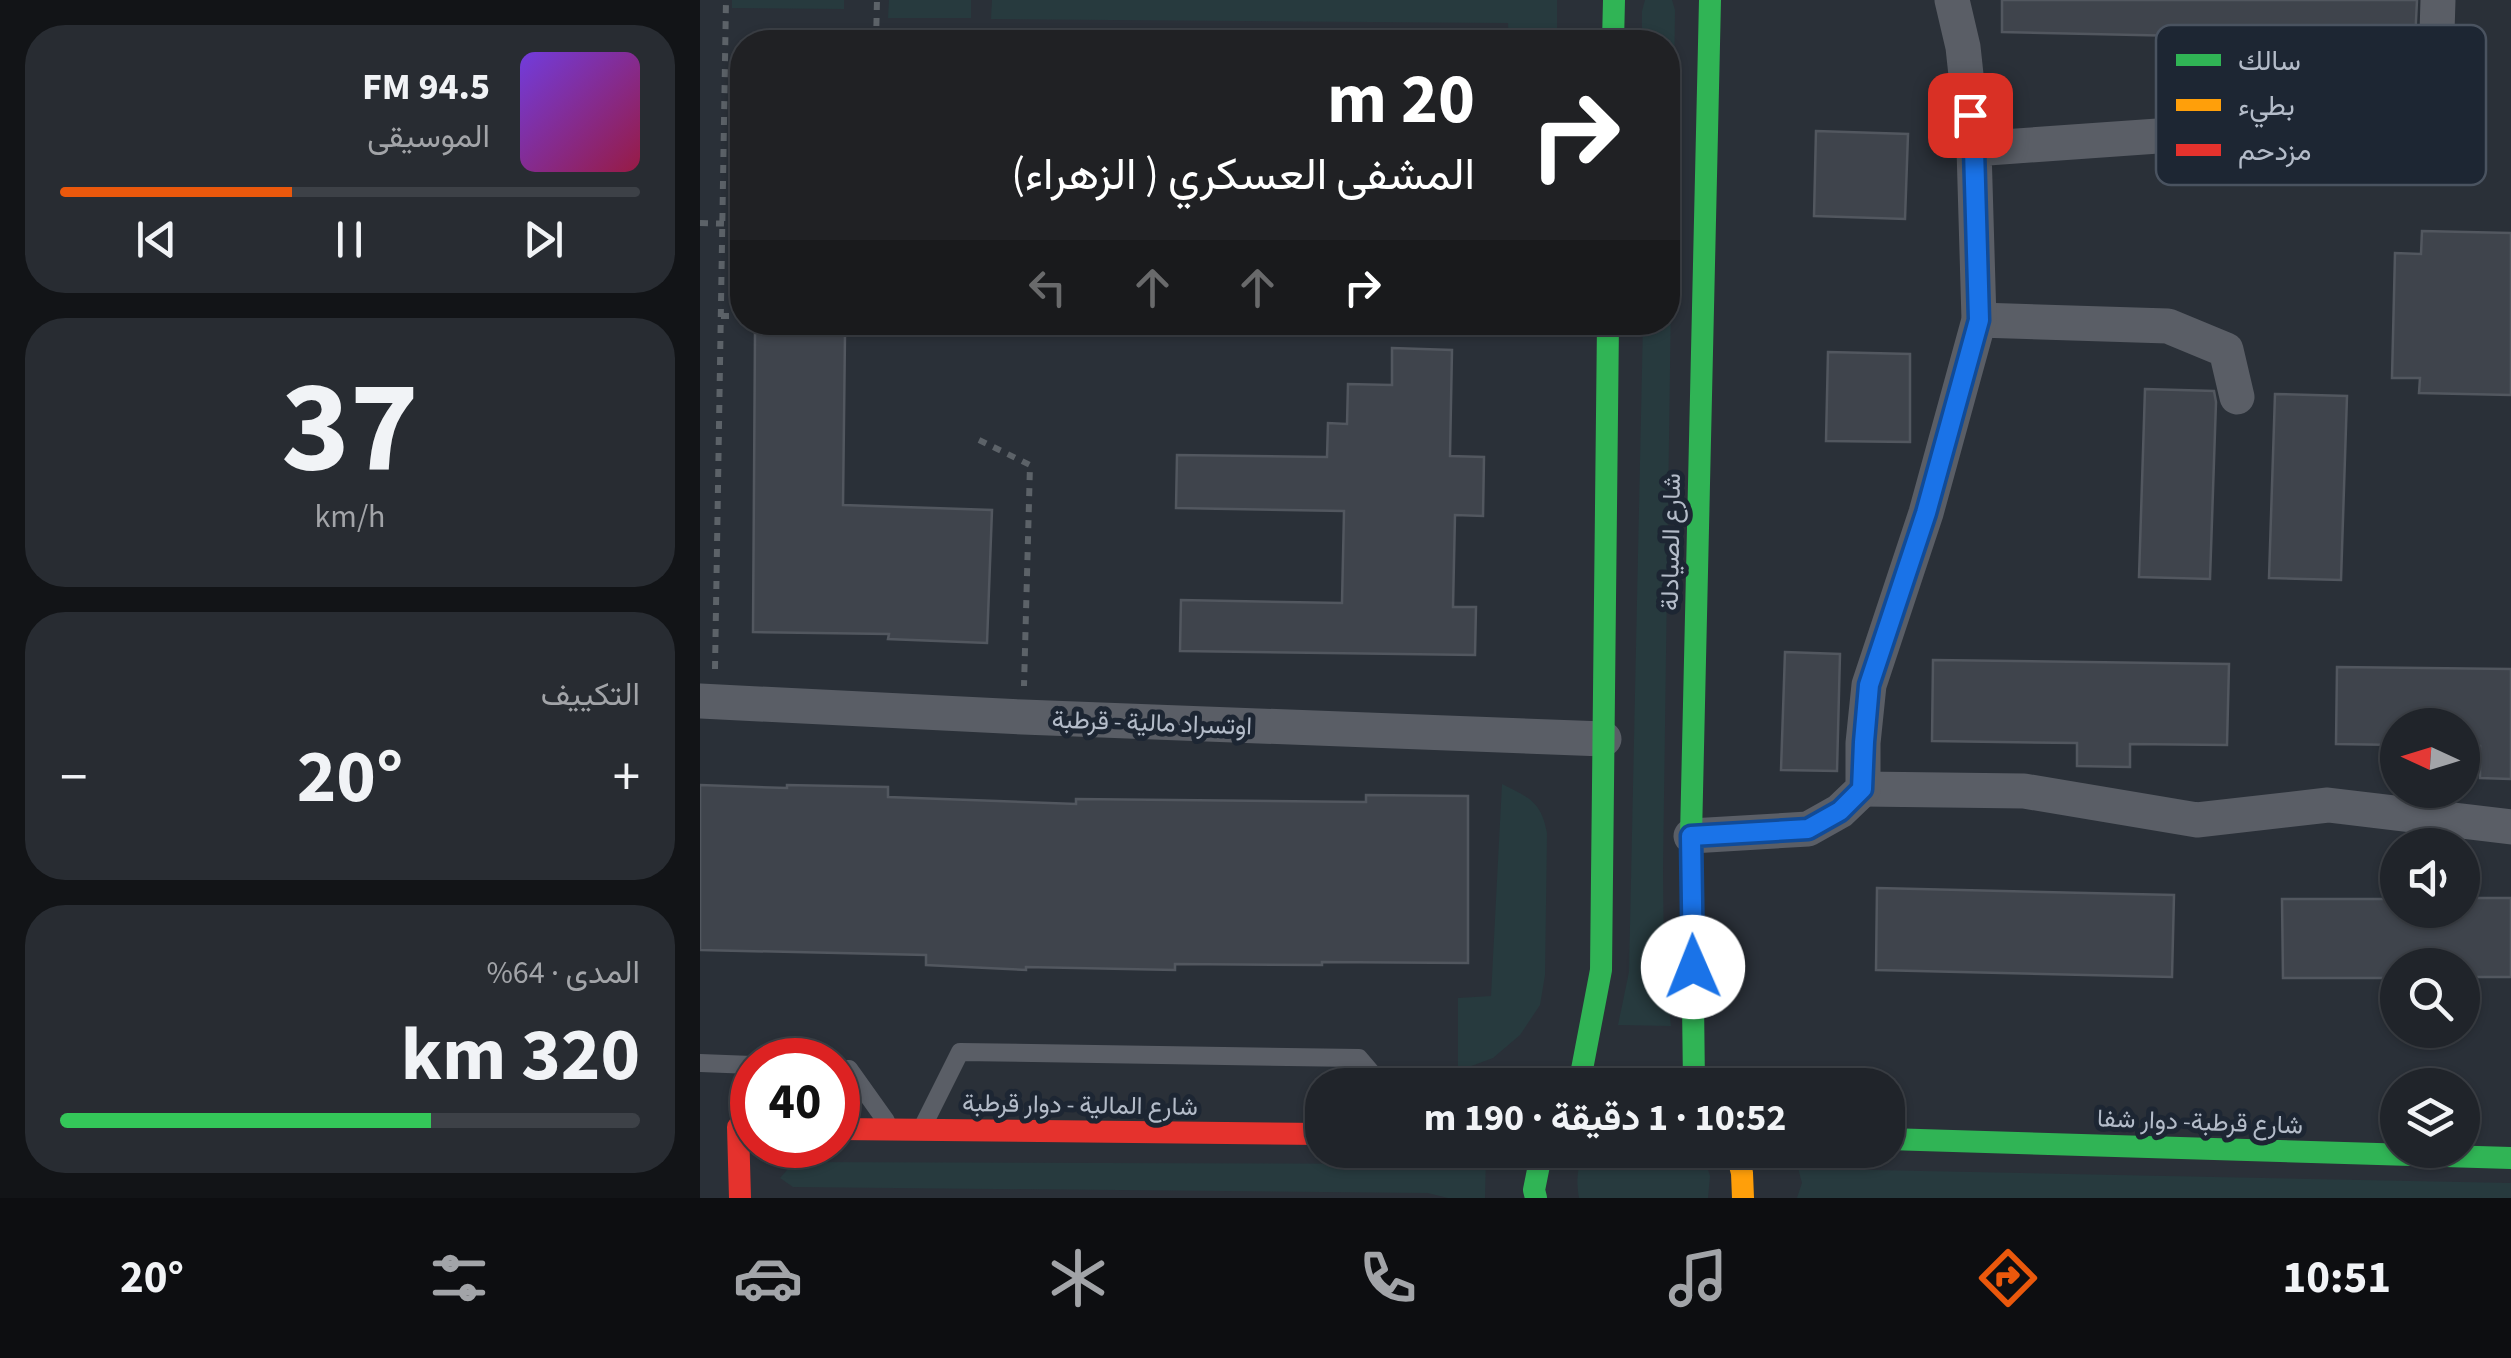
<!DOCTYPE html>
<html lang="ar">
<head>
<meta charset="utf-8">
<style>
	:root { --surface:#20242a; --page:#282c32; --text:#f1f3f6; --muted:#a2a4a8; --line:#3d4147; --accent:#ea580c }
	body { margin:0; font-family:"Source Sans 3",Vazirmatn,sans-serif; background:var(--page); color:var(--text); direction:rtl; height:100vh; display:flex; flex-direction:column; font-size:38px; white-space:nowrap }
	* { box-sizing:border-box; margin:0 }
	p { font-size:32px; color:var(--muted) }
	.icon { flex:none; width:55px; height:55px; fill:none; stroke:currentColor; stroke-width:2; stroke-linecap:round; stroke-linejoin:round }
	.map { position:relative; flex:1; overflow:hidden; direction:ltr }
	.panel { display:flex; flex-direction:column; gap:25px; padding:25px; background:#121417; width:700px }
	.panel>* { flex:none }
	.top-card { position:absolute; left:30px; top:30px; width:950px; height:305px; border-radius:40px; box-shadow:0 2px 8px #0004,0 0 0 2px var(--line); direction:rtl; background:#202124; color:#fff; overflow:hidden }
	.needle { width:65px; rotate:274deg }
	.controls { position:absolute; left:1680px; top:708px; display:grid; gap:20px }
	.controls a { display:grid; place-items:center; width:100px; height:100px; border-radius:50%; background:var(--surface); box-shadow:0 2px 8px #0004,0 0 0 2px var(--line); font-size:50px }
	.speed { position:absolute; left:30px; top:1038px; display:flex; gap:20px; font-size:50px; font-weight:700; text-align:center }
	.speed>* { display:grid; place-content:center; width:130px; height:130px; border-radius:50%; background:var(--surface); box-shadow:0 2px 8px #0004,0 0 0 2px var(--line); line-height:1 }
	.speed .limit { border:15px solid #d22; background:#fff; color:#111 }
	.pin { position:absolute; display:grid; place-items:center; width:85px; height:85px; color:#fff; margin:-42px; border-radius:20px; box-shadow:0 5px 15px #0006 }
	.me { position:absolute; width:110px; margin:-55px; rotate:359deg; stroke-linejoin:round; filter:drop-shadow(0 0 8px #0008) }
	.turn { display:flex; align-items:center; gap:35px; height:210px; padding:0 40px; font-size:45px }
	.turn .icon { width:130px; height:130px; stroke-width:2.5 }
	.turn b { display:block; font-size:70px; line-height:85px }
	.lanes { display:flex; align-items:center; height:95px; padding:0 40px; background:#0003; justify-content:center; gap:50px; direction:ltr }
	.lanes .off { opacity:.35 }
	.big { font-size:75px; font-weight:700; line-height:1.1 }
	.panel .tile { flex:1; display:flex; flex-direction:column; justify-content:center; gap:15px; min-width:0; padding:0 35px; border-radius:40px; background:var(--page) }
	.panel .dial { align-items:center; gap:0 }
	.dial b { font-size:130px; line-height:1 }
	.song { display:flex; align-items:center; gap:30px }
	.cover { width:120px; height:120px; border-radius:15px; background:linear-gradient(135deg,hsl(260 70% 55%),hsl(340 70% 35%)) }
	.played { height:10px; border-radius:5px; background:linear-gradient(90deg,var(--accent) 40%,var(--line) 40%) }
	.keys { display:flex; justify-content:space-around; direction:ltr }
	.heat { display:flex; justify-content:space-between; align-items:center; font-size:55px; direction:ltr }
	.charge { height:15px; border-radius:8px; background:linear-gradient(90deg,#34c759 64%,var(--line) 0) }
	.trip { position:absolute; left:605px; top:1068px; width:600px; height:100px; border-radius:40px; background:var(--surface); box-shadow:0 2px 8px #0004,0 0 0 2px var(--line); font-weight:700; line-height:100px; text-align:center; direction:rtl }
	.tab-bar { display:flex; height:160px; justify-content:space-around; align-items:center; background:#0d0e11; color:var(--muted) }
	.tab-bar .icon { width:70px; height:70px }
	.tab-bar .on { color:var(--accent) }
	.tab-bar b { font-size:45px; color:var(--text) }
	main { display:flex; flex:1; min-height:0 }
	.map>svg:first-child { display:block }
</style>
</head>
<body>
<main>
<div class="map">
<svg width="1811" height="1198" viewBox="0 0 1811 1198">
	<rect width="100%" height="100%" fill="#2a3038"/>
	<g fill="#273a3e">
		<polygon points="32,0 144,0 144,9 32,8"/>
		<polygon points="189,0 271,0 271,18 188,18"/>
		<polygon points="292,0 857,0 857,42 809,42 808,23 291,19"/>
		<polygon points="945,0 972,0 975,10 963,870 964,969 971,1026 918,1025 929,972 943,323 968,322 968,42 942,42 942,11"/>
		<rect x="34" y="238" width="8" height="55"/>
		<path d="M802,784c27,14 39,17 45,49l-2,142 -5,30 -20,30 -27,23 -35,13v-73l33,-2z"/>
		<path d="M885,1150h117l8,26 -2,22h-129c-3,-18 -2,-32 6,-48z"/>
		<polygon points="786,1155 785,1198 748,1198 728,1193 93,1187 80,1178 94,1162 731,1164"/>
		<polygon points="1096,1161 1124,1169 1811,1183 1811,1198 1097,1198 1102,1183"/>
	</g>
	<g fill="#3f444c" stroke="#52575f" stroke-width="2.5">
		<polygon points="1302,0 1717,0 1715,41 1302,32"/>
		<polygon points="1116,131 1208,134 1205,219 1114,216"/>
		<polygon points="1722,231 1811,233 1811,395 1719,393 1720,378 1692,378 1695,253 1721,254"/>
		<polygon points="55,333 145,334 143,505 292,510 287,643 188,639 189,634 53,632"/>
		<polygon points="692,348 752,350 750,456 784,457 783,516 755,515 753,607 776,607 775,655 480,651 481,600 642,603 644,511 476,508 477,455 627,457 628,423 647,424 648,384 692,385"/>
		<polygon points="1128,352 1210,354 1210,442 1126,441"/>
		<polygon points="1445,389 1514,391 1516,402 1510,579 1439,577"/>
		<polygon points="1575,394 1647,396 1641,580 1569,578"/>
		<polygon points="1085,652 1140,654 1137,771 1081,770"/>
		<polygon points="1233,660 1529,664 1527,745 1430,744 1430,767 1377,766 1377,743 1232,741"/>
		<polygon points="1637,667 1811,669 1811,779 1780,778 1780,746 1762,746 1762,725 1698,725 1698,745 1636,744"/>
		<polygon points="0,785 87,788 87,785 188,787 188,797 376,804 376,799 666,802 666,795 768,796 768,963 622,962 622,965 475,964 475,970 326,967 326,970 226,965 226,955 0,950"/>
		<polygon points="1177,888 1474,895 1472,977 1176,970"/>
		<polygon points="1762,898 1811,898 1811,977 1762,977 1762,965 1698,965 1698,978 1583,978 1582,899 1698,899 1698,910 1762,910"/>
	</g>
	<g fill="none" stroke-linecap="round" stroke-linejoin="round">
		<g stroke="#5c6268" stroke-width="6" stroke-dasharray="8 8" stroke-linecap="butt">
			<polyline points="176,42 177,0"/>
			<polyline points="0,223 42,224"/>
			<polyline points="21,316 42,316"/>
			<polyline points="279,440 330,465 324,686"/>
			<polyline points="15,669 26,0"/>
		</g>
		<g stroke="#5a5e66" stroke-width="18">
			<polyline points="0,1063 52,1065"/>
			<polyline points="138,1069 149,1069 186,1121"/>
			<polyline points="224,1124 260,1052 659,1058 682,1085"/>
		</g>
		<g stroke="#5a5e66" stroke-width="35">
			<polyline points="1252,0 1263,47 1274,149"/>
			<polyline points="1279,320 1468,326 1526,350 1537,397"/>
			<polyline points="0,701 323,717 904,739"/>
			<polyline points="1163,789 1324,791 1497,820 1628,805 1811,827"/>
			<polyline points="991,836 1108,829 1140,811 1163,789 1163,743 1169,685 1226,513 1279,320 1274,149 1458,136 1631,162 1654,113 1690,88 1736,64 1738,0"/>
		</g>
		<g stroke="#30b455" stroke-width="22">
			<polyline points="913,42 914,0"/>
			<polyline points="879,1085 901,970 908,322"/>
			<polyline points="940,1085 957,1085"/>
			<polyline points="994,1085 991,836 1010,0"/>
			<polyline points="1188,1139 1811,1158"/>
			<polyline points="836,1198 834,1190 842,1150"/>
		</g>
		<polyline stroke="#ff9f0a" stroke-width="22" points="1036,1150 1042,1173 1043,1198"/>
		<g stroke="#e5322d" stroke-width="22">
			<polyline points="38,1127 40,1198"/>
			<polyline points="138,1129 622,1134"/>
		</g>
	</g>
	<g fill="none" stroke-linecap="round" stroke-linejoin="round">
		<defs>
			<polyline id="route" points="993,967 991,836 1108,829 1140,811 1162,789 1164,742 1169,685 1226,513 1279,320 1274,149 1270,115"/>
		</defs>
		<use href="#route" stroke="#114b97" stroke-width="25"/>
		<use href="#route" stroke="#1a73e8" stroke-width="18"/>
	</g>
	<g text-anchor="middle" stroke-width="10" stroke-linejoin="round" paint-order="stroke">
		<g font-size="25" fill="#b4bcc9" stroke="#1d2633">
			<text transform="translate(970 542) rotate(-89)" y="9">شارع الصيادلة</text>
			<text transform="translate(452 722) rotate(2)" y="9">اوتسراد مالية - قرطبة</text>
			<text transform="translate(380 1104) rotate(1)" y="9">شارع المالية - دوار قرطبة</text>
			<text transform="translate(1500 1121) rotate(2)" y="9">شارع قرطبة- دوار شفا</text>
		</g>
	</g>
	<rect x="1456" y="25" width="330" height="160" rx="15" fill="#1d2633" stroke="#4a5360" stroke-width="2.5"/>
	<rect x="1476" y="54" width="45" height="12" fill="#30b455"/>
	<rect x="1476" y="99" width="45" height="12" fill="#ff9f0a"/>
	<rect x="1476" y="144" width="45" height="12" fill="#e5322d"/>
	<g font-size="28" fill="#b4bcc9">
		<text x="1538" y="70">سالك</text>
		<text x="1538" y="115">بطيء</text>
		<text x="1538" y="160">مزدحم</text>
	</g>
</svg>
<div class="controls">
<a><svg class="needle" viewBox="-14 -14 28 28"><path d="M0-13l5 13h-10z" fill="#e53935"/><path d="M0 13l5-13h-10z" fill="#a2a4a8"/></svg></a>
<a><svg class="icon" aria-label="sound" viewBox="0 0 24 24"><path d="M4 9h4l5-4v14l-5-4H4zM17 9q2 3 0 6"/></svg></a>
<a><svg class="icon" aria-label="search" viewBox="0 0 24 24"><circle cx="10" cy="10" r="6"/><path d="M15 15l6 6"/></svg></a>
<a><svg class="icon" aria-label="layers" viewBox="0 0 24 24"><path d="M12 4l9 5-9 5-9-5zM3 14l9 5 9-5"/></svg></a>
</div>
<div class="speed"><div class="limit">40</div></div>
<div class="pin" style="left:1270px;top:115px;background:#d93025"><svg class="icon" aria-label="arrive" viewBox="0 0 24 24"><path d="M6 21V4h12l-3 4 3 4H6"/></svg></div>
<svg class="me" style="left:993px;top:967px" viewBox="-20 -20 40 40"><circle r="19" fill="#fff"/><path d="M0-13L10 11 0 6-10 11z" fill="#1a73e8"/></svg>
<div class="trip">10:52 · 1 دقيقة · 190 m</div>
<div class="top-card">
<div class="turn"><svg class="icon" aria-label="right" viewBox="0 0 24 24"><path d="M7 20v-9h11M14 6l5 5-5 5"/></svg><div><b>20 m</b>المشفى العسكري ( الزهراء)</div></div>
<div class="lanes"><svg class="icon off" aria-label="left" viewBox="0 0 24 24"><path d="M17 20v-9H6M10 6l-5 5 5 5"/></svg><svg class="icon off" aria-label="ahead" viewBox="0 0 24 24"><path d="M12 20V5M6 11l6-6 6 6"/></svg><svg class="icon off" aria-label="ahead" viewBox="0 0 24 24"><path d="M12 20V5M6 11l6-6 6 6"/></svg><svg class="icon" aria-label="right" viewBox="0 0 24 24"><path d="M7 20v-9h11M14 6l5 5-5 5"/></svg></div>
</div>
</div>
<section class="panel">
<div class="tile">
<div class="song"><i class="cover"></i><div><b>94.5 FM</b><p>الموسيقى</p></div></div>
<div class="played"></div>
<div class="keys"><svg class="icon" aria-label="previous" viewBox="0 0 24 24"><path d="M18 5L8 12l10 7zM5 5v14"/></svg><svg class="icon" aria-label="pause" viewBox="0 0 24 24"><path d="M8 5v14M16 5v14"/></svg><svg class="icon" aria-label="next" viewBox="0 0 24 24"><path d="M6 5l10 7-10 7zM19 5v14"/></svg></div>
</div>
<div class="tile dial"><b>37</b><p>km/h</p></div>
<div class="tile"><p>التكييف</p>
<div class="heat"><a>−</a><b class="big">20°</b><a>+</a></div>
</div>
<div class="tile"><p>المدى · 64%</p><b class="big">320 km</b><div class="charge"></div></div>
</section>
</main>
<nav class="tab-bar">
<b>10:51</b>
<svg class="icon on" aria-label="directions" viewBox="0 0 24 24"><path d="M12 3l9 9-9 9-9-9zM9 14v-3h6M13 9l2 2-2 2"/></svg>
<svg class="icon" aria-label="music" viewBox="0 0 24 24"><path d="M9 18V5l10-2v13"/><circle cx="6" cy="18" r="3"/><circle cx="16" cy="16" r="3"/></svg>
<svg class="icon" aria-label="phone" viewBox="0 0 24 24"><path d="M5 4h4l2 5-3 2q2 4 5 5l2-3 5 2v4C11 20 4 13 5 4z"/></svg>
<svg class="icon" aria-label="climate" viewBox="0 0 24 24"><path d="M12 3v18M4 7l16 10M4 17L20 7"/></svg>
<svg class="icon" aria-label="car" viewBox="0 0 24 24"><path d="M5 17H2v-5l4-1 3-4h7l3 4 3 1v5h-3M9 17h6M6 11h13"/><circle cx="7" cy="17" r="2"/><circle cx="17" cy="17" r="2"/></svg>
<svg class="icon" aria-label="filters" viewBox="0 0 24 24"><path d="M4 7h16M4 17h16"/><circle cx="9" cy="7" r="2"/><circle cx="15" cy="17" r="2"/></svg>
<b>20°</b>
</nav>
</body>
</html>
